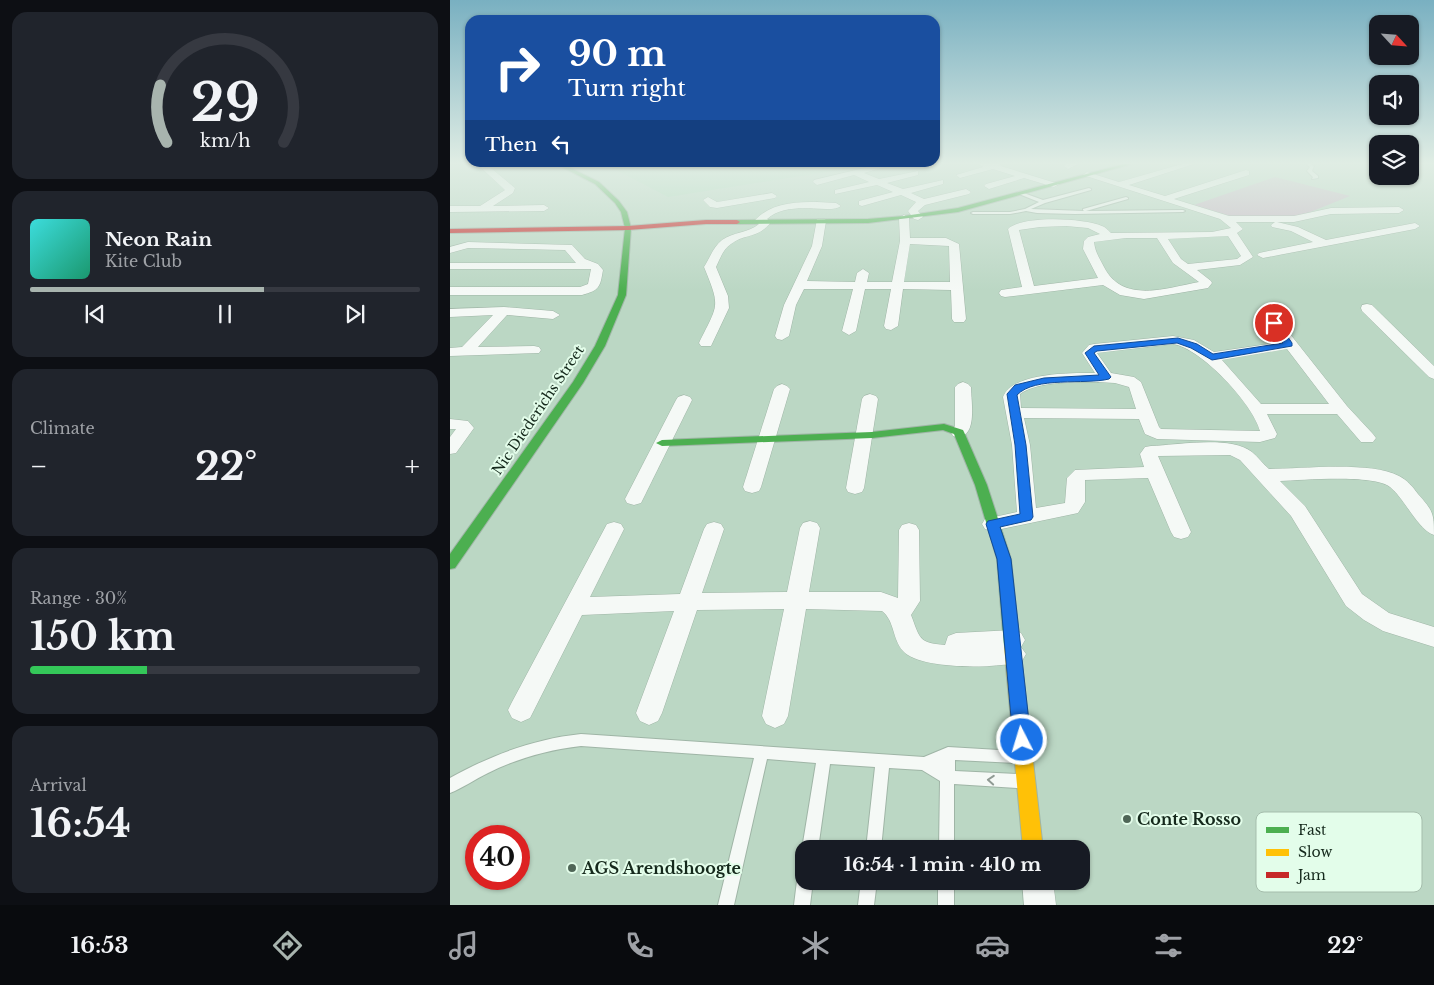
<!DOCTYPE html>
<html lang="en">
<head>
<meta charset="utf-8">
<style>
	:root { --surface:#171b24; --page:#20242c; --text:#f1f3f6; --muted:#9ea1a6; --line:#363941; --accent:#a8b4ae }
	body { margin:0; font-family:"Libre Baskerville",serif; background:var(--page); color:var(--text); height:100vh; display:flex; flex-direction:column; font-size:19px; white-space:nowrap }
	* { box-sizing:border-box; margin:0 }
	p { font-size:16px; color:var(--muted) }
	.icon { flex:none; width:28px; height:28px; fill:none; stroke:currentColor; stroke-width:2; stroke-linecap:round; stroke-linejoin:round }
	.map { position:relative; flex:1; overflow:hidden }
	.side { display:flex; flex-direction:column; gap:12px; padding:12px; background:#0d0f14; width:450px }
	.side>* { flex:none }
	.top-card { position:absolute; left:15px; top:15px; width:475px; height:152px; border-radius:15px; box-shadow:0 1px 4px #0004; background:#1a4fa0; color:#fff; overflow:hidden }
	.needle { width:32px; rotate:116deg }
	.buttons { position:absolute; left:919px; top:15px; display:grid; gap:10px }
	.buttons a { display:grid; place-items:center; width:50px; height:50px; border-radius:10px; background:var(--surface); box-shadow:0 1px 4px #0004; font-size:25px }
	.speed { position:absolute; left:15px; top:825px; display:flex; gap:10px; font-size:25px; font-weight:700; text-align:center }
	.speed>* { display:grid; place-content:center; width:65px; height:65px; border-radius:50%; background:var(--surface); box-shadow:0 1px 4px #0004; line-height:1 }
	.speed .limit { border:8px solid #d22; background:#fff; color:#111 }
	.pin { position:absolute; display:grid; place-items:center; width:42px; height:42px; color:#fff; margin:-21px; border:2px solid #fff; border-radius:50%; box-shadow:0 1px 5px #0007 }
	.me { position:absolute; width:55px; margin:-28px; rotate:355deg; stroke-linejoin:round; filter:drop-shadow(0 0 4px #0008) }
	.turn { display:flex; align-items:center; gap:18px; height:105px; padding:0 20px; font-size:22px }
	.turn .icon { width:65px; height:65px; stroke-width:2.5 }
	.turn b { display:block; font-size:35px; line-height:42px }
	.then { display:flex; align-items:center; height:48px; padding:0 20px; background:#0003; gap:10px; font-size:19px }
	.big { font-size:38px; font-weight:700; line-height:1.1 }
	.side .widget { flex:1; display:flex; flex-direction:column; justify-content:center; gap:8px; min-width:0; padding:0 18px; border-radius:15px; background:var(--page) }
	.side .dial { align-items:center; gap:0 }
	.dial svg { height:130px; overflow:visible; fill:none; stroke:var(--line); stroke-width:7; stroke-linecap:round; text-anchor:middle }
	.dial text { fill:var(--text); stroke:none }
	.song { display:flex; align-items:center; gap:15px }
	.cover { width:60px; height:60px; border-radius:8px; background:linear-gradient(135deg,hsl(180 70% 55%),hsl(160 70% 35%)) }
	.played { height:5px; border-radius:2px; background:linear-gradient(90deg,var(--accent) 60%,var(--line) 60%) }
	.keys { display:flex; justify-content:space-around; direction:ltr }
	.heat { display:flex; justify-content:space-between; align-items:center; font-size:28px; direction:ltr }
	.charge { height:8px; border-radius:4px; background:linear-gradient(90deg,#34c759 30%,var(--line) 0) }
	.trip { position:absolute; left:345px; top:840px; width:295px; height:50px; border-radius:15px; background:var(--surface); box-shadow:0 1px 4px #0004; font-weight:700; line-height:50px; text-align:center }
	.dock { display:flex; height:80px; justify-content:space-around; align-items:center; background:#090b0e; color:var(--muted) }
	.dock .icon { width:35px; height:35px }
	.dock .active { color:var(--accent) }
	.dock b { font-size:22px; color:var(--text) }
	main { display:flex; flex:1; min-height:0 }
	.map>svg:first-child { display:block }
</style>
</head>
<body>
<main>
<section class="side">
<div class="widget dial"><svg viewBox="0 0 100 80">
<path d="M14 69A42 42 0 1 1 86 69"/>
<path d="M14 69A42 42 0 0 1 10 34" stroke="#a8b4ae"/>
<text x="50" y="56" font-size="32" font-weight="700">29</text>
<text x="50" y="72" font-size="11">km/h</text>
</svg></div>
<div class="widget">
<div class="song"><i class="cover"></i><div><b>Neon Rain</b><p>Kite Club</p></div></div>
<div class="played"></div>
<div class="keys"><svg class="icon" aria-label="previous" viewBox="0 0 24 24"><path d="M18 5L8 12l10 7zM5 5v14"/></svg><svg class="icon" aria-label="pause" viewBox="0 0 24 24"><path d="M8 5v14M16 5v14"/></svg><svg class="icon" aria-label="next" viewBox="0 0 24 24"><path d="M6 5l10 7-10 7zM19 5v14"/></svg></div>
</div>
<div class="widget"><p>Climate</p>
<div class="heat"><a>−</a><b class="big">22°</b><a>+</a></div>
</div>
<div class="widget"><p>Range · 30%</p><b class="big">150 km</b><div class="charge"></div></div>
<div class="widget"><p>Arrival</p><b class="big">16:54</b></div>
</section>
<div class="map">
<svg width="984" height="905" viewBox="0 0 984 905">
	<rect width="100%" height="100%" fill="#bbd7c4"/>
	<polygon fill="#add9bb" points="155,164 427,164 218,197"/>
	<polygon fill="#c9b8c6" points="825,177 900,196 848,217 783,217 744,205"/>
	<g fill="none" stroke-linecap="round" stroke-linejoin="round">
		<defs>
			<g id="lane">
				<polygon points="856,164 861,164 864,166 862,171 868,176 868,178 862,179 863,177 857,171 860,167"/>
				<polygon points="639,188 641,189 641,190 595,203 581,209 634,211 633,210 633,209 676,197 678,198 678,199 636,211 733,210 735,211 733,212 625,214 587,213 576,211 560,214 523,214 521,213 523,212 560,212 575,209 589,202 569,194 569,193 571,192 593,200"/>
				<path d="M131,734l343,23 24,-10 68,4 5,1 2,5 -2,5 -5,1 -61,-3v11l62,3 5,2 2,5 -2,5 -5,2 -63,-4v65h-15l1,-68 -18,-11 -33,-2 -8,81h-15l9,-82 -45,-3 -12,85h-14v3l-2,-3 14,-86 -49,-4 -33,146h-16l36,-147 -173,-12c-33,4 -63,12 -93,27 -13,6 -25,15 -38,20v-15c41,-23 84,-39 131,-44z"/>
				<polygon points="354,874 354,881 363,881 360,905 344,905 347,881 350,876"/>
				<polygon points="411,881 427,881 424,905 408,905"/>
				<rect x="488" y="881" width="16" height="24"/>
			</g>
			<g id="street">
				<polygon points="27,164 36,164 65,188 63,193 43,206 94,205 99,208 94,211 0,212 0,206 30,206 55,190"/>
				<polygon points="431,164 445,164 414,173 429,179 468,171 468,175 437,183 453,189 493,180 493,184 461,193 474,199 516,189 521,192 519,194 475,205 468,211 473,217 468,220 464,219 458,211 466,202 451,195 412,206 409,205 409,201 443,192 427,185 385,194 385,190 419,182 404,175 367,185 363,182 364,180"/>
				<polygon points="476,164 487,164 483,167"/>
				<polygon points="529,164 550,164 551,166 609,184 604,187 574,178 539,189 534,186 536,184 565,176 543,169 510,178 506,175 533,167"/>
				<polygon points="616,164 628,164 618,169 614,166"/>
				<path d="M732,164h12l-65,21 36,11 81,-26 3,1v4l-75,24 55,17h65l37,-8 68,-1 5,3 -5,3 -68,1 -37,8h-17l21,5 28,13 89,-17 5,3 -5,3 -152,29 -6,-3 2,-2 54,-11 -22,-11 -19,-4 -1,-2 4,-3h-39l7,7 -6,4 16,24 -13,8 -43,5 14,11 1,2 -4,5 -64,11 -24,-4 -17,-10 -98,12 -4,-1 -2,-3 2,-3 21,-3 -14,-58c14,-14 76,-11 94,-3 3,1 6,4 9,7l101,-1 19,-4 -11,-9 -137,-44 4,-3 32,10zM616,226l22,2 12,6 -12,3 -4,4 -1,8 15,29 -64,8 -15,-56 21,-3zM778,236l13,20 -4,3 -49,5 -7,-5 -13,-20zM676,238h31l16,25 26,19c-33,6 -76,22 -95,-15 -4,-8 -9,-15 -10,-25z"/>
				<polygon points="322,193 327,196 325,198 267,208 260,207 253,200 258,197 267,202"/>
				<path d="M367,202l19,1 5,3c-11,9 -52,-7 -74,13l4,3c-13,17 -26,11 -40,22 -8,5 -11,15 -15,23l12,29 1,12 -18,38h-10l-2,-3c19,-39 22,-35 5,-76 6,-9 9,-20 18,-27 11,-8 26,-7 37,-16l-4,-3 1,-2c16,-16 39,-17 61,-17z"/>
				<path d="M454,215l5,3 1,20h36l13,6 7,75 -2,3h-10l-2,-3 -1,-29 -48,-1 -5,37 -7,4 -5,-1 -2,-3 7,-37h-26l-9,42 -7,4 -7,-4 11,-42h-49l-8,16 -7,31 -7,4 -5,-1 -2,-3 9,-31 28,-59 5,-27h8l1,2 -4,25 -15,35 48,1 2,-9 6,-4 6,4 -2,9h25l8,-41 -1,-23zM460,244l39,2 1,36h-46z"/>
				<path d="M18,242l104,3 13,14 13,5 5,6c-3,17 -3,20 -21,25h-132v-8h130l8,-3 3,-15h-141v-6h126l-11,-13 -97,-2 -18,5v-6z"/>
				<polygon points="917,304 922,305 984,366 984,379 979,377 912,311 911,308 912,305"/>
				<polygon points="54,307 103,311 110,315 103,319 57,315 28,347 84,346 89,347 91,350 89,353 0,356 0,348 12,347 43,315 0,317 0,309"/>
				<path d="M824,319l5,1 68,86 26,28 3,4 -3,4h-12l-24,-28h-70l10,20 -2,4 -15,4 -103,-3 -12,-5 -6,-15 -115,-1 6,27 6,63 29,-5 2,-25 8,-8 69,-3 -4,-13 5,-7 6,-1c27,-1 79,-11 101,6 6,5 11,12 17,17 32,0 102,-8 130,7 8,4 14,11 19,18 15,17 16,19 16,41 -16,-5 -29,-36 -44,-48 -16,-13 -87,-7 -110,-6l25,25 57,88 27,19 45,14v20l-51,-16 -19,-11 -18,-14 -55,-90 -51,-56 -10,-5 -72,1 33,76 -3,5 -7,2 -7,-2 -3,-5 -23,-54 -63,2v22l-7,11 -86,18 -7,-2 -3,-5 3,-5 32,-7 -5,-67 -9,-48c10,-25 69,-24 92,-24l-13,-20 7,-8 5,-1 79,-8 21,4 20,12 68,-10 -15,-19zM723,344c28,4 80,60 87,87l-99,-2 -2,-2 -18,-45 -7,-5 -23,-4 -14,-20zM837,349l42,55h-68l-39,-44zM648,382l17,1 14,4 7,22 -115,-1 -1,-14c18,-13 56,-12 78,-12z"/>
				<path d="M513,382l5,2 3,3c0,15 8,55 -18,49l-2,-4 4,-6v-39l3,-3z"/>
				<polygon points="332,384 337,386 340,389 311,487 309,491 302,493 295,491 293,487 324,389 327,386"/>
				<polygon points="420,394 426,396 428,399 414,488 412,492 405,494 398,492 396,488 412,399 414,396"/>
				<polygon points="234,395 240,397 242,400 193,499 191,503 184,505 177,503 175,499 226,400 228,397"/>
				<polygon points="0,419 18,421 24,428 6,453 0,454 0,437 6,429 0,429"/>
				<path d="M360,521l7,2 3,5 -11,64h72l17,6 1,-68 3,-5 7,-2 7,2 3,5 1,71 -9,14c9,23 7,28 34,30l3,-9 8,-3 57,-3 8,3 4,7 -4,7 5,7 -4,7c-22,8 -103,9 -119,-10 -11,-12 -8,-30 -21,-40l-76,-2 -18,107 -4,8 -9,4 -9,-4 -4,-8 22,-107 -87,1 -35,103 -4,8 -9,4 -9,-4 -4,-8 38,-102 -92,4 -52,103 -9,4 -9,-4 -4,-8 4,-8 95,-178 7,-2 7,2 3,5 -34,68 90,-3 24,-65 3,-5 7,-2 7,2 3,5 -22,64 85,-1 13,-64 3,-5z"/>
				<polygon points="572,881 603,881 606,905 574,905"/>
			</g>
			<g id="fast">
				<polygon points="106,164 113,164 149,182 169,201 177,212 181,228 176,295 155,346 133,383 5,568 0,569 0,554 123,382 145,346 168,295 175,228 171,212 165,203 145,184"/>
				<polygon points="674,164 682,164 508,212 418,223 287,224 284,222 287,220 418,219 454,216 508,208"/>
				<polygon points="494,424 513,430 514,432 537,485 561,559 570,646 567,650 562,652 557,650 554,646 547,559 525,485 504,434 493,430 422,438 212,446 206,443 212,440 422,432"/>
			</g>
			<polygon id="slow" points="562,640 567,642 570,646 593,849 573,849 554,646 557,642"/>
			<polygon id="jam" points="256,220 287,220 290,222 287,224 256,224 178,230 0,233 0,229 178,226"/>
		</defs>
		<use href="#lane" stroke="#9fb5a6" stroke-width="2"/>
		<use href="#street" stroke="#9fb5a6" stroke-width="1"/>
		<use href="#fast" stroke="#9fb5a6" stroke-width="2"/>
		<use href="#slow" stroke="#9fb5a6" stroke-width="2"/>
		<use href="#jam" stroke="#9fb5a6" stroke-width="2"/>
		<use href="#lane" fill="#f5f9f6" fill-rule="evenodd"/>
		<use href="#street" fill="#f5f9f6" fill-rule="evenodd"/>
		<use href="#fast" fill="#4caf50" fill-rule="evenodd"/>
		<use href="#slow" fill="#ffc107" fill-rule="evenodd"/>
		<use href="#jam" fill="#c62828" fill-rule="evenodd"/>
	</g>
	<defs><path id="oneway-chevron" d="M-2-3.5L2.5 0L-2 3.5" fill="none" stroke-width="1.6" stroke-linecap="round" stroke-linejoin="round" transform="scale(1.25)"/></defs>
	<use stroke="#909b94" href="#oneway-chevron" transform="translate(541 780) rotate(-176)"/>
	<linearGradient id="sky" x2="0" y2="1"><stop stop-color="#79b0c1"/><stop offset="0.56" stop-color="#e0ede4"/><stop offset="1" stop-color="#e0ede4" stop-opacity="0"/></linearGradient>
	<rect width="984" height="291" fill="url(#sky)"/>
	<path fill="#1a73e8" stroke="#114b97" d="M824,320l3,1 15,22v3l-80,14 -21,-12 -14,-5 -80,8 -3,2 17,24 -2,2c-24,6 -74,-3 -92,16l9,50 7,72 -2,3 -31,7 11,32 20,181 -3,6 -6,3 -6,-3 -3,-6 -16,-181 -11,-35 2,-3 32,-7 -5,-69 -8,-51 8,-9 29,-7 55,-3 -14,-22 9,-7 84,-8 19,6 16,10 70,-11 -14,-20z"/>
	<g fill="#4f6657" stroke="#e3fdea" stroke-width="2">
		<circle cx="677" cy="819" r="5"/>
		<circle cx="122" cy="868" r="5"/>
	</g>
	<g text-anchor="middle" stroke-width="4" stroke-linejoin="round" paint-order="stroke">
		<g font-size="14" fill="#15291c" stroke="#e3fdea">
			<text transform="translate(88 410) rotate(-56)" y="5">Nic Diederichs Street</text>
		</g>
		<g font-size="16" font-weight="bold" fill="#15291c" stroke="#e3fdea" text-anchor="start">
			<text x="687" y="825">Conte Rosso</text>
			<text x="132" y="874">AGS Arendshoogte</text>
		</g>
	</g>
	<rect x="806" y="812" width="166" height="80" rx="8" fill="#e3fdea" stroke="#a5bdac" stroke-width="1"/>
	<rect x="816" y="827" width="23" height="6" fill="#4caf50"/>
	<rect x="816" y="849" width="23" height="7" fill="#ffc107"/>
	<rect x="816" y="872" width="23" height="6" fill="#c62828"/>
	<g font-size="14" fill="#15291c">
		<text x="848" y="835">Fast</text>
		<text x="848" y="857">Slow</text>
		<text x="848" y="880">Jam</text>
	</g>
</svg>
<div class="buttons">
<a><svg class="needle" viewBox="-14 -14 28 28"><path d="M0-13l5 13h-10z" fill="#e53935"/><path d="M0 13l5-13h-10z" fill="#9ea1a6"/></svg></a>
<a><svg class="icon" aria-label="sound" viewBox="0 0 24 24"><path d="M4 9h4l5-4v14l-5-4H4zM17 9q2 3 0 6"/></svg></a>
<a><svg class="icon" aria-label="layers" viewBox="0 0 24 24"><path d="M12 4l9 5-9 5-9-5zM3 14l9 5 9-5"/></svg></a>
</div>
<div class="speed"><div class="limit">40</div></div>
<div class="pin" style="left:824px;top:323px;background:#d93025"><svg class="icon" aria-label="arrive" viewBox="0 0 24 24"><path d="M6 21V4h12l-3 4 3 4H6"/></svg></div>
<svg class="me" style="left:572px;top:740px" viewBox="-20 -20 40 40"><circle r="17" fill="#1a73e8" stroke="#fff" stroke-width="3"/><path d="M0-11L8 9 0 5-8 9z" fill="#fff"/></svg>
<div class="trip">16:54 · 1 min · 410 m</div>
<div class="top-card">
<div class="turn"><svg class="icon" aria-label="right" viewBox="0 0 24 24"><path d="M7 20v-9h11M14 6l5 5-5 5"/></svg><div><b>90 m</b>Turn right</div></div>
<div class="then">Then<svg class="icon" aria-label="left" viewBox="0 0 24 24"><path d="M17 20v-9H6M10 6l-5 5 5 5"/></svg></div>
</div>
</div>
</main>
<nav class="dock">
<b>16:53</b>
<svg class="icon active" aria-label="directions" viewBox="0 0 24 24"><path d="M12 3l9 9-9 9-9-9zM9 14v-3h6M13 9l2 2-2 2"/></svg>
<svg class="icon" aria-label="music" viewBox="0 0 24 24"><path d="M9 18V5l10-2v13"/><circle cx="6" cy="18" r="3"/><circle cx="16" cy="16" r="3"/></svg>
<svg class="icon" aria-label="phone" viewBox="0 0 24 24"><path d="M5 4h4l2 5-3 2q2 4 5 5l2-3 5 2v4C11 20 4 13 5 4z"/></svg>
<svg class="icon" aria-label="climate" viewBox="0 0 24 24"><path d="M12 3v18M4 7l16 10M4 17L20 7"/></svg>
<svg class="icon" aria-label="car" viewBox="0 0 24 24"><path d="M5 17H2v-5l4-1 3-4h7l3 4 3 1v5h-3M9 17h6M6 11h13"/><circle cx="7" cy="17" r="2"/><circle cx="17" cy="17" r="2"/></svg>
<svg class="icon" aria-label="filters" viewBox="0 0 24 24"><path d="M4 7h16M4 17h16"/><circle cx="9" cy="7" r="2"/><circle cx="15" cy="17" r="2"/></svg>
<b>22°</b>
</nav>
</body>
</html>
